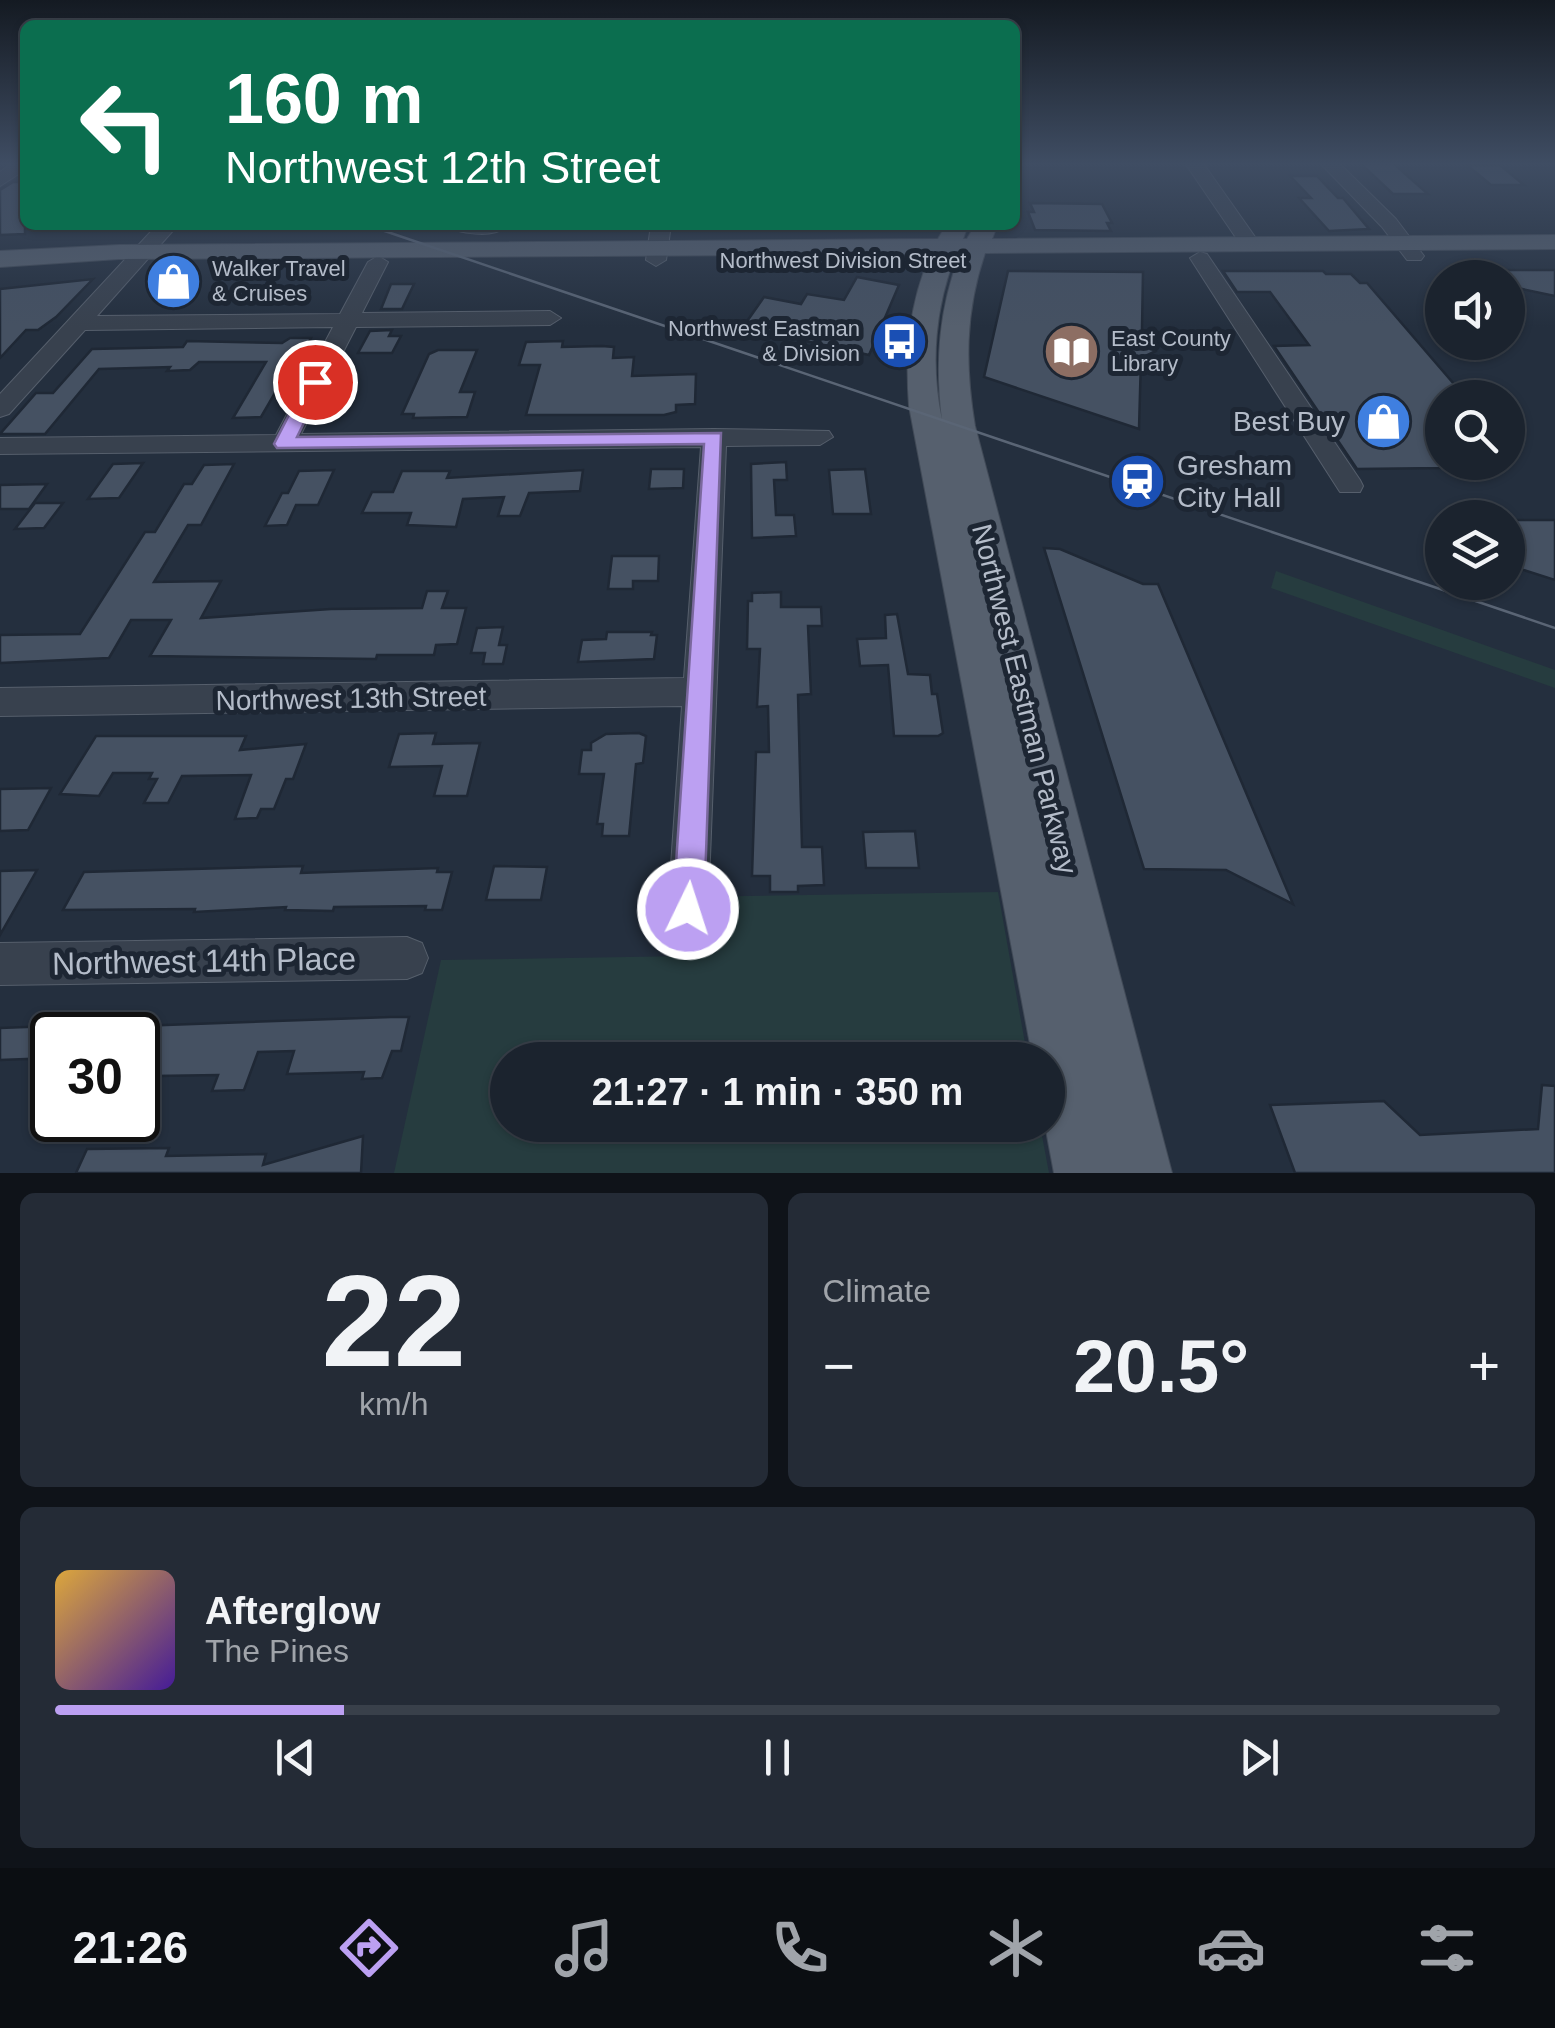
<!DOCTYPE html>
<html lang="en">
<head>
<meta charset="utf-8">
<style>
	:root { --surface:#1b232e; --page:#242b36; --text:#f1f3f6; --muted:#a0a4aa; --line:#39404a; --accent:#bca0f2 }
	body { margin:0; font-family:Helvetica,sans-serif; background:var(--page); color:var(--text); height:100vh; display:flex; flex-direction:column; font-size:38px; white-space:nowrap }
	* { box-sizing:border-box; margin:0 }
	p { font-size:32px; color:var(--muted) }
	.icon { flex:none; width:55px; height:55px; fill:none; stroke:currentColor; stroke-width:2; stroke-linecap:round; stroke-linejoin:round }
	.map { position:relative; height:1173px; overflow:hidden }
	.sheet { display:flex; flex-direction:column; gap:20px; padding:20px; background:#0f1319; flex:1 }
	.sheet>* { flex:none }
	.banner { position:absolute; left:20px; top:20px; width:1000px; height:210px; border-radius:15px; box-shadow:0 2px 8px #0004,0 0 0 2px var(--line); background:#0b6e4f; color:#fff; overflow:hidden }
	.tools { position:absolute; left:1425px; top:260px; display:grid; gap:20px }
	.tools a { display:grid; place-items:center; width:100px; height:100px; border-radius:50%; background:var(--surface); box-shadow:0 2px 8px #0004,0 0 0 2px var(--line); font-size:50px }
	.speed { position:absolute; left:30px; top:1012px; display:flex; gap:20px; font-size:50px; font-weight:700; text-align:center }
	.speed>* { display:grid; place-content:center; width:130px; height:130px; border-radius:50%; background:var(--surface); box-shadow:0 2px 8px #0004,0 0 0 2px var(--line); line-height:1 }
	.speed .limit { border:5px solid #111; border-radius:15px; background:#fff; color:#111 }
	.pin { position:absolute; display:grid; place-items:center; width:85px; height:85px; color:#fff; margin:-42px; border:5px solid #fff; border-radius:50%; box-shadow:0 2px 10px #0007 }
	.me { position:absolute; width:110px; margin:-55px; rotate:4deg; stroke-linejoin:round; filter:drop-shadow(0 0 8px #0008) }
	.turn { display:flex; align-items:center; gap:35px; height:210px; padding:0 40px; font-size:45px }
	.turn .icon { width:130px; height:130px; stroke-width:2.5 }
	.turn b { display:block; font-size:70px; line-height:85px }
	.big { font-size:75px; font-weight:600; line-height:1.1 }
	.sheet .card { flex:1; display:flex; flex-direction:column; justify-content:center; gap:15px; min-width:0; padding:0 35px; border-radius:15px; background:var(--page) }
	.sheet .dial { align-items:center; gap:0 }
	.dial b { font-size:130px; line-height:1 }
	.song { display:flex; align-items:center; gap:30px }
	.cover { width:120px; height:120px; border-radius:15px; background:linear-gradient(135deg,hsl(40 70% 55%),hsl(260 70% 35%)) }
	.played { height:10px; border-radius:5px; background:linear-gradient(90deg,var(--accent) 20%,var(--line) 20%) }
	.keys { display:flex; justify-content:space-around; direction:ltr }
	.heat { display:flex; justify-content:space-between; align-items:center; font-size:55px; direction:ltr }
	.sheet .tiles { flex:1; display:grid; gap:20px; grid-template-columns:1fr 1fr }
	.card:last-child { grid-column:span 2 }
	.trip { position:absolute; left:490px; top:1042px; width:575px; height:100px; border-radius:50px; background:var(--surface); box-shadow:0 2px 8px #0004,0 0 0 2px var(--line); font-weight:600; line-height:100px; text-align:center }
	.menu { display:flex; height:160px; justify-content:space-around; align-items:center; background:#0b0e12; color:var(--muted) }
	.menu .icon { width:70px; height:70px }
	.menu .active { color:var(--accent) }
	.menu b { font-size:45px; color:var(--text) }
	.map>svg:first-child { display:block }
</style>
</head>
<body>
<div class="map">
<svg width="1555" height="1173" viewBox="0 0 1555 1173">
	<rect width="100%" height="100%" fill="#242f3e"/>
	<g fill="#263c3f">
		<polygon points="1276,571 1555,670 1555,688 1271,588"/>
		<polygon points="998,892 1028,1060 508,1060 508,1125 1040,1125 1049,1173 394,1173 441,960 688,956 691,897"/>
	</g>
	<g fill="#455162" stroke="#1f2835" stroke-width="2.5">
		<polygon points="1360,163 1393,163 1428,194 1393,194"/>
		<polygon points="1467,165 1500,165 1524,185 1491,185"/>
		<polygon points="1290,176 1317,176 1338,198 1343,198 1369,229 1329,231 1299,198 1311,198"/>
		<polygon points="13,182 25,182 25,234 0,235 0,190"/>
		<polygon points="1030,203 1102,204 1112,223 1107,223 1111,231 1035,230 1028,212 1034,212"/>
		<polygon points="1508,270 1555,270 1555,296 1508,286"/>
		<polygon points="1008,271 1143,272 1142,329 1155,341 1156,351 1141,358 1139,429 984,377"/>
		<polygon points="1223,271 1323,271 1326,274 1351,274 1360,283 1367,283 1466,398 1442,398 1442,468 1357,469 1274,346 1309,345 1270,292 1237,292"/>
		<polygon points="857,277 899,285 869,355 743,327 764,297 801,304 807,294 844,300"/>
		<polygon points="93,279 56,317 38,330 26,330 0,358 0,289"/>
		<polygon points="391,284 414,284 402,309 381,309"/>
		<polygon points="392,330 389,336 401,336 392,353 358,353 370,331"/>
		<polygon points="290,338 311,338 285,386 279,386 261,417 233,418 266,362 199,362 190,370 167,371 170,367 99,369 45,434 0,434 36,393 53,393 92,349 183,347 187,341 282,343"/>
		<polygon points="563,341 562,347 602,346 614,347 613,358 634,357 632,376 696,374 695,404 676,405 676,412 664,415 526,415 540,365 519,365 526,342"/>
		<polygon points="438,350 477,350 460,392 475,392 467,417 413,418 414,414 402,414 429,354"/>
		<polygon points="786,462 787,480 774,480 776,515 794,515 796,536 752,538 751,464"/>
		<polygon points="143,463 119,498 88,499 113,464"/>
		<polygon points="234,464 201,525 188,525 154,582 221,581 201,618 331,609 422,608 427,591 448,591 442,608 466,608 457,644 436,645 434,655 377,655 376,659 150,656 171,620 131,620 109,658 0,663 0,635 80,634 145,532 155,532 184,484 192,484 204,465"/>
		<polygon points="651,469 684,469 683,488 649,489"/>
		<polygon points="865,469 871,514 833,514 829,470"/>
		<polygon points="334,470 318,505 296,505 287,525 265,526 282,493 288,493 299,471"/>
		<polygon points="583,470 580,491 529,493 520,516 498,516 504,497 463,499 456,527 407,525 411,513 362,513 372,492 393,492 402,471 450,471 447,478"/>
		<polygon points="47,484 29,509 0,509 0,485"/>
		<polygon points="35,503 63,503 44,528 15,529"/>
		<polygon points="1508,520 1555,520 1555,580 1508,565"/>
		<polygon points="1044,548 1060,549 1143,584 1158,584 1293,904 1226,870 1144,869"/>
		<polygon points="612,556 659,556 658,581 633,581 633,589 608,589"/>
		<polygon points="781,592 781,607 821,607 822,626 808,626 811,694 798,695 802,847 822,847 824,885 798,886 798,892 770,892 770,876 752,876 756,752 769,752 768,706 757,707 760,649 747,649 748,601 752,601 752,593"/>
		<polygon points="897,614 908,674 930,675 932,694 937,694 943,733 938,736 894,736 888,665 860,666 857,639 886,638 885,615"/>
		<polygon points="503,627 499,645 507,645 503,664 483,664 485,653 471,653 477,628"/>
		<polygon points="607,632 652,632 651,635 657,635 654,659 578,662 582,640 606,639"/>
		<polygon points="436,733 433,744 480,743 467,796 434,796 442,766 389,767 399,734"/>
		<polygon points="639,733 646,736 643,763 636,764 629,836 602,836 603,824 597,824 604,774 579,774 582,750 591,750 591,743 606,734"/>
		<polygon points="96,736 246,736 240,750 306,744 293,779 286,779 274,809 261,809 257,818 235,819 251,775 182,776 168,803 144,803 157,779 149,779 152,773 113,773 99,796 60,794"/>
		<polygon points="51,788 28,830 0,831 0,789"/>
		<polygon points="915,831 919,868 866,868 863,832"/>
		<polygon points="303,866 301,873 438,868 437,872 452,872 442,910 425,910 426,906 334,907 333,911 285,910 286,907 194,912 195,909 63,910 84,872"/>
		<polygon points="494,866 547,867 541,900 486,900"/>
		<polygon points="37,870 0,935 0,871"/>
		<polygon points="391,1017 409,1017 401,1051 392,1051 382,1078 362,1079 364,1072 287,1074 294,1051 258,1052 244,1090 212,1091 218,1075 155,1076 138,1117 138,1026"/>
		<polygon points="52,1026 52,1058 0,1060 0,1028"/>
		<polygon points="1542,1085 1555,1086 1555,1173 1295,1173 1270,1105 1384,1101 1420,1135 1538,1129"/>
		<polygon points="363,1136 361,1173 76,1173 87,1149 169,1148 166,1156 266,1154 263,1165"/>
	</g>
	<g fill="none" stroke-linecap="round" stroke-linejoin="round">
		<defs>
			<g id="minor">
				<polygon points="12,163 25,163 25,170 0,186 0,172"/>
				<polygon points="1185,163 1203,163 1260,244 1257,248 1243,248"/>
				<polygon points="1320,163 1339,163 1396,219 1424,256 1421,260 1407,260 1382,227"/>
				<polygon points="157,225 178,225 97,316 340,314 368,262 378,256 388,262 362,313 550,311 561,318 550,325 356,327 301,434 714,429 829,431 833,437 820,445 726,446 708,909 702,923 688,929 674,923 668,909 682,706 0,716 0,688 684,678 701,447 0,454 0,438 276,435 333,327 85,330 9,414 0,417 0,394"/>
				<path d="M445,225h58l2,3c-13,10 -47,6 -60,-3z"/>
				<polygon points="651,225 671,225 666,260 656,266 646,260"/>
				<polygon points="1200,252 1207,254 1360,480 1363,486 1360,492 1340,492 1190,258"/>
				<polygon points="407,937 422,943 428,958 422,973 407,979 0,985 0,943"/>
			</g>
			<path id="major" d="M946,225h22l-5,14h4l8,-14h18l3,4 -4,10 563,-4v14l-570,4c-20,59 -20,113 -10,173l197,747h-118l-9,-48 3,-65h-15l-124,-654c-4,-53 0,-103 22,-152l-812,5 -119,8v-16l119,-6 819,-6zM956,254h4c-21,55 -25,107 -18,166 -12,-55 -7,-114 14,-166z"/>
		</defs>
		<use href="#minor" stroke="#565f6c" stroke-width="2"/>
		<use href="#major" stroke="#414a57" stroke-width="2"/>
		<use href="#minor" fill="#38414e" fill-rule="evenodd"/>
		<use href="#major" fill="#56606e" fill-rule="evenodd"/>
		<polyline stroke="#5a6575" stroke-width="2.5" points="367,225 1555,628"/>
	</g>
	<linearGradient id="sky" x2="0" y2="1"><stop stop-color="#141a22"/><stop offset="0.5" stop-color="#3f4d63"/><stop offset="1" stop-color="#3f4d63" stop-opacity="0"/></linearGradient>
	<rect width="1555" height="327" fill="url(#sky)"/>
	<polygon fill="#bca0f2" stroke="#7a689d" stroke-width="2.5" points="315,377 324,382 297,437 721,433 704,909 699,920 688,924 678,920 673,909 704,444 277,448 274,444 306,382"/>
	<defs>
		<symbol id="shop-disc" viewBox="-11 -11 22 22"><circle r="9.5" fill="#3f7fe0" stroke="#1d2633"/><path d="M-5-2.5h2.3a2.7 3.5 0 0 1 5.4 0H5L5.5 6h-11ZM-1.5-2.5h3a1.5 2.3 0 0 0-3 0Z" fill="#fff"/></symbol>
		<symbol id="bus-disc" viewBox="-11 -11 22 22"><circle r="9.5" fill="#1a4fb4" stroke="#1d2633"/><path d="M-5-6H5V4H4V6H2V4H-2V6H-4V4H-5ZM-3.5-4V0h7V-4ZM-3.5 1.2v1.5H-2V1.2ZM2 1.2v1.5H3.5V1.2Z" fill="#fff"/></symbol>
		<symbol id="library-disc" viewBox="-11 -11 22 22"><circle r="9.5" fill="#8d6e63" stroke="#1d2633"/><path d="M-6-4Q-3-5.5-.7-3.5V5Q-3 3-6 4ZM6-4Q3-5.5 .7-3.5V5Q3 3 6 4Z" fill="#fff"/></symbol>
		<symbol id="station-disc" viewBox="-11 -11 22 22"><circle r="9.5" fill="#1a4fb4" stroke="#1d2633"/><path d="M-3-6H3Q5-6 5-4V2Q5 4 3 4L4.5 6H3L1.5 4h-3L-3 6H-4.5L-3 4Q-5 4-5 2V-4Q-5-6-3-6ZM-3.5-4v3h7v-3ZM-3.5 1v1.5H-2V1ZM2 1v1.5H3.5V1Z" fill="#fff"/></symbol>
	</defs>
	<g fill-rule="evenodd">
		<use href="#shop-disc" x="142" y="250" width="63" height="63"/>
		<use href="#bus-disc" x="868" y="310" width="63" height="63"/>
		<use href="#library-disc" x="1040" y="320" width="63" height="63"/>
		<use href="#shop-disc" x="1352" y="390" width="63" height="63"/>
		<use href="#station-disc" x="1106" y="450" width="63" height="63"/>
	</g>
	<g text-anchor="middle" stroke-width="10" stroke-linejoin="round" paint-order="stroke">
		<g font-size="22" fill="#b4bcc9" stroke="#1d2633">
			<text x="843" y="268">Northwest Division Street</text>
		</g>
		<g font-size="22" fill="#b4bcc9" stroke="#1d2633" text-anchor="start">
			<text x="212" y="276">Walker Travel<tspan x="212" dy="25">&amp; Cruises</tspan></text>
			<text x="860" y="336" text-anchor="end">Northwest Eastman<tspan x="860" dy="25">&amp; Division</tspan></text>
			<text x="1111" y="346">East County<tspan x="1111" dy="25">Library</tspan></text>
		</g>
		<g font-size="28" fill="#b4bcc9" stroke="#1d2633" text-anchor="end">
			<text x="1345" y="431">Best Buy</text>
			<text x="1177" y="475" text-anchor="start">Gresham<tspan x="1177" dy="32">City Hall</tspan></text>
		</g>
		<g font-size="28" fill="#b4bcc9" stroke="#1d2633">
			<text transform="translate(351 698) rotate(-1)" y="10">Northwest 13th Street</text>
			<text transform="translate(1025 699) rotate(76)" y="10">Northwest Eastman Parkway</text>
		</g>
		<g font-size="32" fill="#b4bcc9" stroke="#1d2633">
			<text transform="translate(204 961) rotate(-1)" y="11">Northwest 14th Place</text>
		</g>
	</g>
</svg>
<div class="tools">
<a><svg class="icon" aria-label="sound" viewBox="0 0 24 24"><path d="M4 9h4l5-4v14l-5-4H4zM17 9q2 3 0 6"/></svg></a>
<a><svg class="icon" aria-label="search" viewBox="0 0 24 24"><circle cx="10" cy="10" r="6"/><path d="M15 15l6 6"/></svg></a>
<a><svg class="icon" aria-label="layers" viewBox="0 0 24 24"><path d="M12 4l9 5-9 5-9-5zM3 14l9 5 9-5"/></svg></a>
</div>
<div class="speed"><div class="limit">30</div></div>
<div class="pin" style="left:315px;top:382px;background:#d93025"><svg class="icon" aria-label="arrive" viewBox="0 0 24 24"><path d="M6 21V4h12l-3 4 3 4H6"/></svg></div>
<svg class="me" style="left:688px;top:909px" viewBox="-20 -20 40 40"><circle r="17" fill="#bca0f2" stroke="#fff" stroke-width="3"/><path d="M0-11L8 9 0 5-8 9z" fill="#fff"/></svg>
<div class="trip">21:27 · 1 min · 350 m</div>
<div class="banner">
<div class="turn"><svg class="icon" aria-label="left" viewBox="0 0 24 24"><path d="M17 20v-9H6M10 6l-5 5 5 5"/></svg><div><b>160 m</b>Northwest 12th Street</div></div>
</div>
</div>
<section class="sheet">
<div class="tiles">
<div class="card dial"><b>22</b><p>km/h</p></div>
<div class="card"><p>Climate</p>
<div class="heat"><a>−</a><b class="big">20.5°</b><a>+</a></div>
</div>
<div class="card">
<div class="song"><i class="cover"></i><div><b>Afterglow</b><p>The Pines</p></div></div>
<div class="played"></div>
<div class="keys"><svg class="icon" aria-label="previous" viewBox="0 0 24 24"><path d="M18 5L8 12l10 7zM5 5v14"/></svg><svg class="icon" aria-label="pause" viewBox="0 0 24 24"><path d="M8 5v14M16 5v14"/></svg><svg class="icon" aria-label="next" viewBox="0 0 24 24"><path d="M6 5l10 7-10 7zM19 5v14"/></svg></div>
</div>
</div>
</section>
<nav class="menu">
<b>21:26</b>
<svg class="icon active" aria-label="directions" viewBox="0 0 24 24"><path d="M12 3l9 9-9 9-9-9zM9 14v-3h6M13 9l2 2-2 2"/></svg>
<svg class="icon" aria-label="music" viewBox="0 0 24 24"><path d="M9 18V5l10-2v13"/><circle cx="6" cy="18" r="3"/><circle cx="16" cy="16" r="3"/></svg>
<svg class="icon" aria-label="phone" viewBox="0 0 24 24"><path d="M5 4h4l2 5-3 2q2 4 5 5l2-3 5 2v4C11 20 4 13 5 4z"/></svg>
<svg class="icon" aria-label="climate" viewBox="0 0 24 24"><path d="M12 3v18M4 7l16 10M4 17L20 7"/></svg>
<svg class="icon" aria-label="car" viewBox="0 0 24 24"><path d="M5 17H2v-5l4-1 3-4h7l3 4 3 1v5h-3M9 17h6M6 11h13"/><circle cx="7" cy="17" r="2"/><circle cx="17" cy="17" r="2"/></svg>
<svg class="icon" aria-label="filters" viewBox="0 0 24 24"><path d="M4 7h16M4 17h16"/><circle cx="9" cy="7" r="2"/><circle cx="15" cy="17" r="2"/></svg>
</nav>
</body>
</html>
